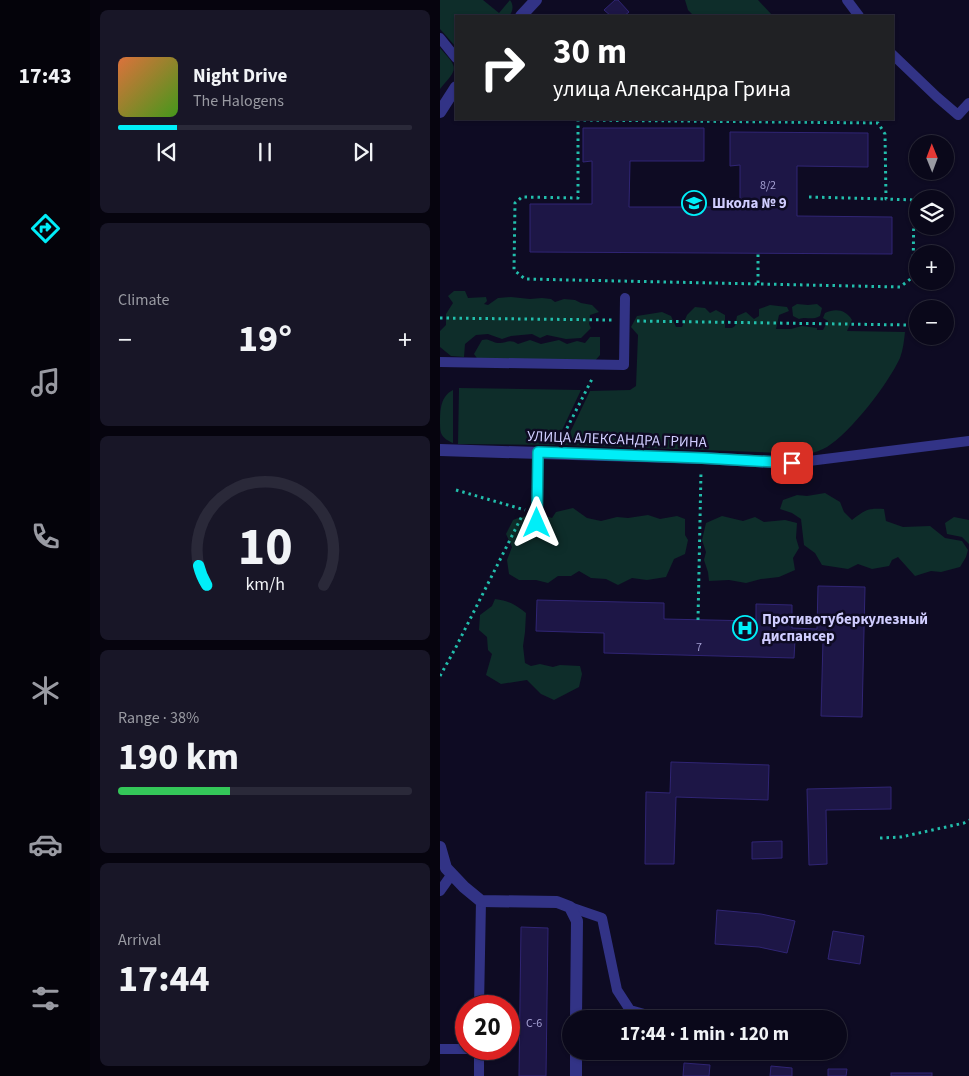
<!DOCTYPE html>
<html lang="en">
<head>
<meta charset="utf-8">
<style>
	:root { --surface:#0a081a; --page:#181627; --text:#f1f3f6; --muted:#999aa2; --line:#2a2939; --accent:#00eef8 }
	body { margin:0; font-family:"Source Sans 3",sans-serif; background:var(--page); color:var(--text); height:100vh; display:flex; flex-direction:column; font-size:19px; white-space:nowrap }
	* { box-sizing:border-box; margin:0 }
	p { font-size:16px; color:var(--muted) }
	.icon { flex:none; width:28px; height:28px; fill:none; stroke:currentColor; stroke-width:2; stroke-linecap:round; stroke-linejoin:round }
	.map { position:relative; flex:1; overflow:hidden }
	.panel { display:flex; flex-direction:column; gap:10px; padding:10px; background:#06040e; width:350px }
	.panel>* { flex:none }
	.guide { position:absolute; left:15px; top:15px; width:439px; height:105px; border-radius:0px; box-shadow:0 1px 4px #0004,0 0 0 1px var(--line); background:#202124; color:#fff; overflow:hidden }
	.needle { width:32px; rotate:359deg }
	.buttons { position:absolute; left:469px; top:135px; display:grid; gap:10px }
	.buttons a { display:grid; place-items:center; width:45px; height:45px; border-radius:50%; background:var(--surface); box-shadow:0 1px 4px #0004,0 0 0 1px var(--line); font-size:25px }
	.speed { position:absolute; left:15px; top:995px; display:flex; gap:10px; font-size:25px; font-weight:700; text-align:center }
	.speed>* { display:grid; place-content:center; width:65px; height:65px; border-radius:50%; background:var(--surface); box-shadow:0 1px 4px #0004,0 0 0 1px var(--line); line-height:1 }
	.speed .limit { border:8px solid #d22; background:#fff; color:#111 }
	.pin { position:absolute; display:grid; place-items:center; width:42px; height:42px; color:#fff; margin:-21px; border-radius:10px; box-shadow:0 2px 8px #0006 }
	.me { position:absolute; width:55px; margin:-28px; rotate:0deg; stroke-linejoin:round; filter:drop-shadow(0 0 4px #0008) }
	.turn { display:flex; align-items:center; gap:18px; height:105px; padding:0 15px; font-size:22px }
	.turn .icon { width:65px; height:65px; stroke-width:2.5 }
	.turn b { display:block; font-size:35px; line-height:42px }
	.big { font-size:38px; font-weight:700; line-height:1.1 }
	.panel .tile { flex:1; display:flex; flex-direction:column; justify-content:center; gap:8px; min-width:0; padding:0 18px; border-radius:8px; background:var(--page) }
	.panel .dial { align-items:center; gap:0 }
	.dial svg { height:130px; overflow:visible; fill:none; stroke:var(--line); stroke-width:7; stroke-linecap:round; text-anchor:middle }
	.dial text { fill:var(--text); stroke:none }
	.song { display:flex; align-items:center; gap:15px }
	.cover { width:60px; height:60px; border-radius:8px; background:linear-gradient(135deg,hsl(20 70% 55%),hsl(100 70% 35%)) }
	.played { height:5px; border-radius:2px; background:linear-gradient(90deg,var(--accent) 20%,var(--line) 20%) }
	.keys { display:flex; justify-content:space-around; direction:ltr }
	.heat { display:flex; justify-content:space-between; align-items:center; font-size:28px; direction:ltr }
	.charge { height:8px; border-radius:4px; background:linear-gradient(90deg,#34c759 38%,var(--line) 0) }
	.trip { position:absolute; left:122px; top:1010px; width:285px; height:50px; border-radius:25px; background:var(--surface); box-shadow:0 1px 4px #0004,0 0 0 1px var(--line); font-weight:700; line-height:50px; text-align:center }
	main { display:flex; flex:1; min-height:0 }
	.dock { display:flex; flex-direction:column; width:90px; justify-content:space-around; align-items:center; background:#04030a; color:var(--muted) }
	.dock .icon { width:35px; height:35px }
	.dock .on { color:var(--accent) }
	.dock b { font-size:22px; color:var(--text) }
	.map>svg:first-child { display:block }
</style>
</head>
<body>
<main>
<nav class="dock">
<b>17:43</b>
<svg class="icon on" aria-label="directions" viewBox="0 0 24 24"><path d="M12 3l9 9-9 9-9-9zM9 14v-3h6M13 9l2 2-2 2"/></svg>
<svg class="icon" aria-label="music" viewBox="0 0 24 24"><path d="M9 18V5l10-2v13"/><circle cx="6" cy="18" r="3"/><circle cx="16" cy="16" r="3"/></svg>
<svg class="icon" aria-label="phone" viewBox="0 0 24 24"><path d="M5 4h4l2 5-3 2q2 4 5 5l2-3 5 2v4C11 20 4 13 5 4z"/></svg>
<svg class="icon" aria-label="climate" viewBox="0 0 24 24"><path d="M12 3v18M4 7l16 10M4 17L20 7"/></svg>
<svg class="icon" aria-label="car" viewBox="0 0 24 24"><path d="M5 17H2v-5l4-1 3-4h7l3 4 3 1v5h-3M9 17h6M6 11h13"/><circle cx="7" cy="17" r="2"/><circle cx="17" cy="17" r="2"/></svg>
<svg class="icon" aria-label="filters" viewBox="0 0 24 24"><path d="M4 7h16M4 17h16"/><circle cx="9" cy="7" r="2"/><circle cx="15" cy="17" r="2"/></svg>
</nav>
<section class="panel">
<div class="tile">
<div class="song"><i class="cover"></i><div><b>Night Drive</b><p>The Halogens</p></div></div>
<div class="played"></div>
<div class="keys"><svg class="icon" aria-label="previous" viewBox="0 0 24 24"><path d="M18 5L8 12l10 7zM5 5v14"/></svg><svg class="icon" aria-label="pause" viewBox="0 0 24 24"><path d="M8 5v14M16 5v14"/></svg><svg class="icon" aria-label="next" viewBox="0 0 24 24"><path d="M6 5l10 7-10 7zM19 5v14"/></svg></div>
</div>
<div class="tile"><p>Climate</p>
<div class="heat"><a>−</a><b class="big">19°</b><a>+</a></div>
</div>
<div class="tile dial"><svg viewBox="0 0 100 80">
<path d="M14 69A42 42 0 1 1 86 69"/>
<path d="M14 69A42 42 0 0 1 9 57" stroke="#00eef8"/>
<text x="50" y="56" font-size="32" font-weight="700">10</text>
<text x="50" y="72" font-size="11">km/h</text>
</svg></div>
<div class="tile"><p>Range · 38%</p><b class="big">190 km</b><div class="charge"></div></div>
<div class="tile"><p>Arrival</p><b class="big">17:44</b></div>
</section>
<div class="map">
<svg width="529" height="1076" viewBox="0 0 529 1076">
	<rect width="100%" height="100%" fill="#0e0b23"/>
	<g fill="#0e2d2a">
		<path d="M0,0h43l16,13 11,-13c4,5 3,12 -1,16h-53v31l-16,-18z"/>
		<polygon points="245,0 318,0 333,16 254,16 248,10"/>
		<path d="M0,48c19,21 18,20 0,41z"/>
		<polygon points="14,291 25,291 28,298 46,297 47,301 44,304 48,305 58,298 71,297 90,299 102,298 111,299 115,302 124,299 135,300 141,303 152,305 159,312 150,315 149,324 151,328 141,338 126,339 107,335 100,338 92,334 71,336 62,339 48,334 36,335 25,344 24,357 11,356 0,347 0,331 6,325 6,314 13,303 8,296"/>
		<path d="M357,304l11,1 9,-1 5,4 -2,8c-10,5 -12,0 -21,3l-6,-3 -1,-9z"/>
		<path d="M330,305l17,2 2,4 -10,4 -3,14h15l11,-3 15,2v2h6l5,-9 -5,-3 2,-5c11,-5 21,-3 27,7l-5,11 58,1c-1,9 -2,18 -5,26 -12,26 -49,74 -73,89 -5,3 -12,5 -18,7l-245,-9 26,-54 40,-1 6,-4 2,-51 -7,-8 6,-11 25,-4 9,4 5,11h6l5,-12 8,-8 10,1 5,5 6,-3 9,5v13h7l3,-2 2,-10 9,-4 8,7 5,-3v-7z"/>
		<path d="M150,337h10v18l-6,7 -115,-1 -5,-7 8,-14c7,-2 9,2 16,3 8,1 11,-5 20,1l12,-4 11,4 18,-4 8,4 10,-3 8,2z"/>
		<polygon points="19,388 141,390 115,445 18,444"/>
		<path d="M13,390v53c-5,-2 -10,-5 -12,-10 -1,-3 -1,-8 -1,-12 0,-12 1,-25 13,-31z"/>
		<path d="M385,493l15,9 4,10 8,8c13,-10 15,-12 32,-11l2,12 17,6 27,-1 15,12 17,3 6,9 -2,7 -6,10 -19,5 -10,-1 -16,5 -17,-19 -6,3 -3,6 -17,3 -14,-5 -10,5 -26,-4 -7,-12 -11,-8 -3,-26 -9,-6 -12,-4 3,-9 14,-5 10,1z"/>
		<path d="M133,508l14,10 14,3 16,-4 11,1 20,-3 12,4 17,-3 8,3v16l3,5 -3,14 -11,5 -8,18 -19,3 -15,-2 -14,7 -12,-6 -15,-1 -12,-7 -8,5h-13l-10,7 -12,-3h-17l-10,-6 -2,-14 5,-13 -6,-13 7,-14c15,-5 23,-7 39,-2l4,-6z"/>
		<polygon points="282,516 303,521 315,517 324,522 345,520 357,523 356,538 359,548 353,558 355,570 339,577 321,579 306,583 289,580 269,581 268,572 264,560 266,552 262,540 266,523"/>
		<polygon points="514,517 529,520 529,544 522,537 507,534 505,523"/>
		<path d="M55,599c14,2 20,5 31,14l-1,19 -2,14 2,17 6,3 9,-2 13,3 7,-2 20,1 2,8 -3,13 -25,13 -13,-6 -14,-14 -26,4 -15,-9 6,-21 -4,-4 -1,-13 -8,-7 1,-15 12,-9z"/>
	</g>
	<g fill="#1d1646" stroke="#302574">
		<polygon points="175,0 178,0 189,12 184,16 171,16 164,10"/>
		<polygon points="143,128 264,128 264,161 190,161 189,207 300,207 300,165 290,166 290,132 428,133 428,167 357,166 357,216 452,217 452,254 90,252 90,204 152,204 152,161 143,162"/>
		<polygon points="378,586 425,587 422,717 381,716 383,640 355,640 354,658 164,653 164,633 96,631 97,600 224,603 224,619 316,621 316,604 352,605 352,628 377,629"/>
		<polygon points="231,762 329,765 328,800 236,797 234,864 205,864 206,792 230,793"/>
		<polygon points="451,787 451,809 386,810 387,864 369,865 367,789"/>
		<polygon points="342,841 342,858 312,859 312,842"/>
		<polygon points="277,910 321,914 355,921 347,953 319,947 275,944"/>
		<polygon points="81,927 108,928 106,1076 79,1076"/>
		<polygon points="393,931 424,936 420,964 388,959"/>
		<polygon points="244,1063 270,1065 269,1076 243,1076"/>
		<polygon points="331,1066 352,1068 352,1076 330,1076"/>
		<polygon points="388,1069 407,1069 406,1076 388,1076"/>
		<rect x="451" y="1073" width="41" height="3"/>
	</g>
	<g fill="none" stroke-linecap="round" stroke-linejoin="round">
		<g stroke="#22beac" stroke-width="3" stroke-dasharray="2.5 4" stroke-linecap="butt">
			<polyline points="138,119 138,198 82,197 75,203 74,270 85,279 460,287 473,277 474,200 446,199 445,134 438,123 138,120"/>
			<polyline points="369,197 446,199"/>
			<polyline points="318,283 318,253"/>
			<polyline points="0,318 173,320"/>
			<polyline points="197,321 469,325"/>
			<polyline points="121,440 152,379"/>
			<polyline points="16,490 85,510"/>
			<polyline points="258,620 261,471"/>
			<polyline points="0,676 15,649 83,514"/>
			<polyline points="440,838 461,837 524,823 529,820"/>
		</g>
		<g stroke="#323386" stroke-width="10">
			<polyline points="407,0 419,16"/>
			<polyline points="0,38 16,58"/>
			<polyline points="452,54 497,97 518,115 529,103"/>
			<polyline points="0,362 184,365 185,298"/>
			<polyline points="353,463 529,441"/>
			<polyline points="97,523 97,453"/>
			<polyline points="0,891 12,874"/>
			<polyline points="130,907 162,918 177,990 190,1010 222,1019"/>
			<polyline points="39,1006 41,901"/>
			<polyline points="0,1049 39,1049"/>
			<polyline points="39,1076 39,1049"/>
		</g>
		<g stroke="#323386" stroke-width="12">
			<polyline points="0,450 262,458 353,463"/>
			<polyline points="0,847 6,868 24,887 41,901 117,902 130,907 137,921 136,1019"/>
			<polyline points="136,1076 136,1051"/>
		</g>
		<g stroke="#323386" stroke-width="12">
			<polyline points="81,16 96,0"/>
			<polyline points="0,112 16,87"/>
		</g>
	</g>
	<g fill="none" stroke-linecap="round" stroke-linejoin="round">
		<defs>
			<polyline id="route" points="97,523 98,452 262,458 352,463"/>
		</defs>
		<use href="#route" stroke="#009ba1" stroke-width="12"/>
		<use href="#route" stroke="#00eef8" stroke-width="9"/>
	</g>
	<defs>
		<symbol id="school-ring" viewBox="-11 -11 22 22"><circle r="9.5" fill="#0e0b23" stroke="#00eef8" stroke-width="1.5"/><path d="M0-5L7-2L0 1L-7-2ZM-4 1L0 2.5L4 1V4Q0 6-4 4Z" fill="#00eef8"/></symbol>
		<symbol id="hospital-ring" viewBox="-11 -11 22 22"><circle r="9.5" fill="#0e0b23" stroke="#00eef8" stroke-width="1.5"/><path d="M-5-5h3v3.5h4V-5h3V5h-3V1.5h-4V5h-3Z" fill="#00eef8"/></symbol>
	</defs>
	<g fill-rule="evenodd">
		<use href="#school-ring" x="240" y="189" width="28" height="28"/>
		<use href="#hospital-ring" x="291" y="614" width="28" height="28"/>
	</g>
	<g text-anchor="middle" stroke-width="5" stroke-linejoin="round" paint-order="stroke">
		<g font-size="12" fill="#a39fd1">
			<text x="328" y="189">8/2</text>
			<text x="259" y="651">7</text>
			<text x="94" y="1027">С-6</text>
		</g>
		<g font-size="15" font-weight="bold" fill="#d0cdff" stroke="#0e0b23" text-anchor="start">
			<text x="272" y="208">Школа № 9</text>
			<text x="322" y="624">Противотуберкулезный<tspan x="322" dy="17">диспансер</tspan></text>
		</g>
		<g font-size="15" fill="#d0cdff" stroke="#0e0b23">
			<text transform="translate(177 439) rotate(2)" y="5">УЛИЦА АЛЕКСАНДРА ГРИНА</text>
		</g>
	</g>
</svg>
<div class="buttons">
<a><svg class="needle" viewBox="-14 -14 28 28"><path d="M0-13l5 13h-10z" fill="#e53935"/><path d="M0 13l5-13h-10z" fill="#999aa2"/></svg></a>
<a><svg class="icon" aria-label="layers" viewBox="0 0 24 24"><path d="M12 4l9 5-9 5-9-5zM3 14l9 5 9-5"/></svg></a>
<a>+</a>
<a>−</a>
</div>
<div class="speed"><div class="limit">20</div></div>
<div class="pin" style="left:352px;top:463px;background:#d93025"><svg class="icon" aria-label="arrive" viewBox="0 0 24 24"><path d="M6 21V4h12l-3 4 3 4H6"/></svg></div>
<svg class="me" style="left:97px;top:523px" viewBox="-20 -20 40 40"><path d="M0-17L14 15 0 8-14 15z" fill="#00eef8" stroke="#fff" stroke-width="4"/></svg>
<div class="trip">17:44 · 1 min · 120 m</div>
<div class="guide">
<div class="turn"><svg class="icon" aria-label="right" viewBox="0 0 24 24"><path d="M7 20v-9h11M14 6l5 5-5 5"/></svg><div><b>30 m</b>улица Александра Грина</div></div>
</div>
</div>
</main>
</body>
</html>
